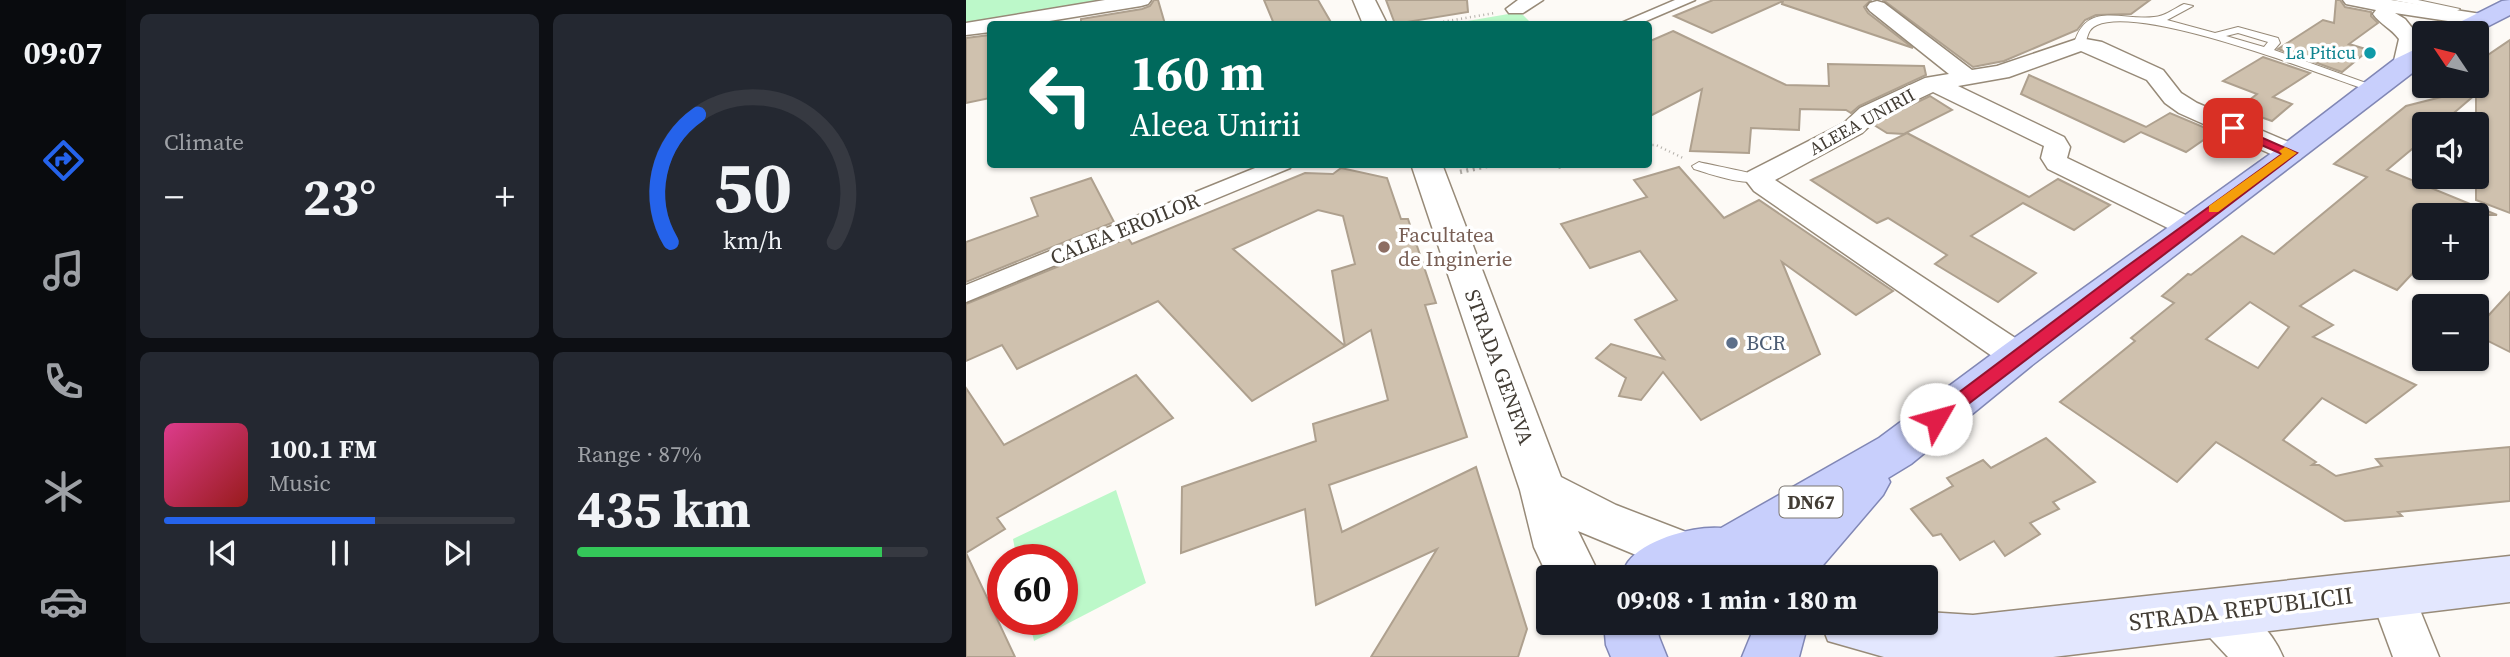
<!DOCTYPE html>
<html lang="en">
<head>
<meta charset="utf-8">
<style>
	:root { --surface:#171b24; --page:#242831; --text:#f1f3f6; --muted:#9ea1a6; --line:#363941; --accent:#2563eb }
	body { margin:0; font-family:"Source Serif 4",serif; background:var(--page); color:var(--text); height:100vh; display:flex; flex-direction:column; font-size:26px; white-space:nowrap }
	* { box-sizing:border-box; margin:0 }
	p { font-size:23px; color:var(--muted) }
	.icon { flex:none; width:38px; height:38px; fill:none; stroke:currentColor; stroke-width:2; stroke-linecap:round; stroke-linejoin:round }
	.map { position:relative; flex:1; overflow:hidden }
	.panel { display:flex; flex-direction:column; gap:14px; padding:14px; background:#0d0f14; width:840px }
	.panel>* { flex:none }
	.top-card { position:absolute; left:21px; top:21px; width:665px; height:147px; border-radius:7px; box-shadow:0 2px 5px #0004; background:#00695c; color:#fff; overflow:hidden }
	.needle { width:46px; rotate:305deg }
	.buttons { position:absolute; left:1446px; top:21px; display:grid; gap:14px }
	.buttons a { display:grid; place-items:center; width:77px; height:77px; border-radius:7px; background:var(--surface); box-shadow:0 2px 5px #0004; font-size:35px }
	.speed { position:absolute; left:21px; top:544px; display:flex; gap:14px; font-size:35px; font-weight:700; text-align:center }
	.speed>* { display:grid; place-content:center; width:91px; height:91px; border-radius:50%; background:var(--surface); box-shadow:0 2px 5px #0004; line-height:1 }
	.speed .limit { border:10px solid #d22; background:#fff; color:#111 }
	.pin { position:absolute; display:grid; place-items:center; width:60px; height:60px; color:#fff; margin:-30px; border-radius:14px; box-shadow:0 4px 10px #0006 }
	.me { position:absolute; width:77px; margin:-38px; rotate:52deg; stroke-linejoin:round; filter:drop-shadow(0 0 5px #0008) }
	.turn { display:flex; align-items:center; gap:24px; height:147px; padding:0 28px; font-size:32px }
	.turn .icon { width:91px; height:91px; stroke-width:2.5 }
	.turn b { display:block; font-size:49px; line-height:60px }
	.big { font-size:52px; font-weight:700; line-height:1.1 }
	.panel .widget { flex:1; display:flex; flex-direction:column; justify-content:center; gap:10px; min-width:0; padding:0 24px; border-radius:10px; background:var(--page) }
	.panel .dial { align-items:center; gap:0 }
	.dial svg { height:182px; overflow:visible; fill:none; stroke:var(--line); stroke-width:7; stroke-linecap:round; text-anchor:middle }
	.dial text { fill:var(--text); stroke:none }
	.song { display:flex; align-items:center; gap:21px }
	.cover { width:84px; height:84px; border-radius:10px; background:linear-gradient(135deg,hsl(330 70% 55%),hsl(0 70% 35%)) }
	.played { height:7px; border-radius:4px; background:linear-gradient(90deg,var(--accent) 60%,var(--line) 60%) }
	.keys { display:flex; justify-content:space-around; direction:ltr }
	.heat { display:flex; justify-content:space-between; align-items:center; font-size:38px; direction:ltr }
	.charge { height:10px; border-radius:5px; background:linear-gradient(90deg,#34c759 87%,var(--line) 0) }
	.panel .tiles { flex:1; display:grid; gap:14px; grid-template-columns:repeat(2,1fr) }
	.trip { position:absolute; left:570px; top:565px; width:402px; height:70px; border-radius:7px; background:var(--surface); box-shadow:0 2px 5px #0004; font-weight:700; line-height:70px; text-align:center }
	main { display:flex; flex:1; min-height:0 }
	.tab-bar { display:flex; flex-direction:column; width:126px; justify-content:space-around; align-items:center; background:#090b0e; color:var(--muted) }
	.tab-bar .icon { width:49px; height:49px }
	.tab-bar .on { color:var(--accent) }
	.tab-bar b { font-size:32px; color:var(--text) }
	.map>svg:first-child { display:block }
</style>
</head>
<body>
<main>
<nav class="tab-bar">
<b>09:07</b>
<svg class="icon on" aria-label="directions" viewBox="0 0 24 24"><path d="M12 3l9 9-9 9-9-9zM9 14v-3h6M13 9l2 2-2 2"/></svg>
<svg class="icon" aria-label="music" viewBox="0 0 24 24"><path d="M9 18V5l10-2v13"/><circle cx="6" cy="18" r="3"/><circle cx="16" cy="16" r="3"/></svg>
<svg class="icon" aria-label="phone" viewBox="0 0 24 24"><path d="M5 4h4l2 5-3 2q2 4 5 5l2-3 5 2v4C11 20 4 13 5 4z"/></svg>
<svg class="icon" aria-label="climate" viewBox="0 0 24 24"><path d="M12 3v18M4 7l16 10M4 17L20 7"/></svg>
<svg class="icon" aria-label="car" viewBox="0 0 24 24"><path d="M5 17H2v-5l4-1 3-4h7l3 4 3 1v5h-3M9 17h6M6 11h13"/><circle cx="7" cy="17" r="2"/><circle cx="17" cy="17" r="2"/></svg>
</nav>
<section class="panel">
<div class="tiles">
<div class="widget"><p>Climate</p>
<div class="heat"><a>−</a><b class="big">23°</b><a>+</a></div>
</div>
<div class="widget dial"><svg viewBox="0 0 100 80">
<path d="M14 69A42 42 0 1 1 86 69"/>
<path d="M14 69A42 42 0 0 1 26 13" stroke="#2563eb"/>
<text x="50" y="56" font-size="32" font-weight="700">50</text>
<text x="50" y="72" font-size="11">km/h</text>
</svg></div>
<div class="widget">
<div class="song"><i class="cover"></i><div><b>100.1 FM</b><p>Music</p></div></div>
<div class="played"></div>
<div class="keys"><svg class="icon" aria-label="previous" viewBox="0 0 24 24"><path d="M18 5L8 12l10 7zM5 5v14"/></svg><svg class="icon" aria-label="pause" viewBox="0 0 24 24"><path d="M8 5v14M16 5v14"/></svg><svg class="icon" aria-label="next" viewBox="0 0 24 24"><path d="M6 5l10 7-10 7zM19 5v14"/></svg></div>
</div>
<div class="widget"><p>Range · 87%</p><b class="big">435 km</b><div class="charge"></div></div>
</div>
</section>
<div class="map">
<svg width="1544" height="657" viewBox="0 0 1544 657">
	<rect width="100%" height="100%" fill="#fdfaf6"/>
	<g fill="#bcf8c9">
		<polygon points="0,0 146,0 0,25"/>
		<polygon points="554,12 566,24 484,24"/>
		<polygon points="150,490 180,583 68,641 63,620 96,620 96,560 51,560 47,539"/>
	</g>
	<g fill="#cfc1ae" stroke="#aea08e" stroke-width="2" fill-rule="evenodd">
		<polygon points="188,0 192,0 199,24 115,24 115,19 176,9 184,6"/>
		<polygon points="298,0 352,0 366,24 308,24"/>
		<polygon points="420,0 501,0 502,12 429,24"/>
		<polygon points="747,0 905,0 898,7 902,13 947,48 816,4 817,1 746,33 708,16"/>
		<polygon points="917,0 1184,0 1165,14 1130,15 1119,20 1111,30 1038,61 1007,67"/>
		<polygon points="1370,0 1374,0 1379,7 1405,12 1405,16 1412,23 1383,44 1403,50 1376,72 1312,49 1357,20 1368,23"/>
		<polygon points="707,31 820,85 863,86 862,64 958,66 960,75 893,106 885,113 880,110 834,109 833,130 785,128 783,153 724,151 736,89 682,117 682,42"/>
		<polygon points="24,35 24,98 0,103 0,38"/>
		<path d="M1544,40v173l-34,-13v-106l-35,30h-17v15l-37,31 110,45h-73v46l-27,29 -43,-20 -54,36 33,19 -20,12 103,48 -50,38 -44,-25 -39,42 33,22 -4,3h7l17,11 46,-10 -6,-7 134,-12v54l-112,11 4,4 -57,5 -129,-79 -39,40 -117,-80 75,-61 -4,-3 43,-35 -12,-7 26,-22 3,1 51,-39 32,18 93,-77 -33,-13 72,-58 47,-12 -14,-5 6,-3h31v-23zM1284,302l39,25 -31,41 -52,-29z"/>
		<polygon points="1297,57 1344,73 1307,97 1326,104 1306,121 1272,109 1291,94 1257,81"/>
		<polygon points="1063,75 1180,127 1204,113 1249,132 1220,152 1175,132 1158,142 1055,94"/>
		<polygon points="964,96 986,110 938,134 921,133 908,125 914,120"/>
		<polygon points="941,133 1063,197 1092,179 1144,205 1108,230 1057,203 1005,236 1070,273 1032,302 969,264 981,255 922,218 911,223 845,180"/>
		<polygon points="713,167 758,218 793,200 927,291 890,315 816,262 854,354 735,420 697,372 675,400 653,396 660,378 630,358 645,344 698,359 669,320 711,300 674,251 624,268 595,224 681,197 668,180"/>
		<polygon points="375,168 421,178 435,219 442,219 470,303 459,305 501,437 363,485 376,532 510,467 561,629 552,657 405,657 471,549 350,605 339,509 215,553 216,487 350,441 347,424 422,400 405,330 379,346 366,271 389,264 377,216 352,210 267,249 379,346 286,401 192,301 51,369 36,345 0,361 0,304 162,238 166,244 339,173 367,174"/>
		<polygon points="125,178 148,222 0,282 0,242 72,216 65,198"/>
		<polygon points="1544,292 1544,352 1510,335 1510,329"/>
		<polygon points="170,375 207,418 31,518 39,529 0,553 49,657 0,657 0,388 38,445"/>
		<polygon points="1080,438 1129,482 1087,502 1093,509 1064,523 1074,534 1039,556 1028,541 994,560 975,534 967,536 945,509 987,486 981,478 1017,460 1025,468"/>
	</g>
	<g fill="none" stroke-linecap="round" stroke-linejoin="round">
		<defs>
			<g id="service">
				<polygon points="1427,0 1452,0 1494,9 1489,12"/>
				<path d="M1218,4l9,2 -26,14 48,13 23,-6 40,11 2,5 -6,7 106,38 -10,3c-53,-18 -227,-86 -273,-66 -10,4 -9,13 -13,21l-10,-2c12,-44 48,-23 80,-27 10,0 21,-9 30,-13zM1272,33l30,9 -4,5 -38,-11z"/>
				<path d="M733,162c11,3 62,12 66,16 -13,11 -55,-4 -71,-9l-2,-3z"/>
			</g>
			<g id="pedestrian">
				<polygon points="709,0 729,0 673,24 653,24"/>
				<polygon points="299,164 326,164 324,168 0,302 0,285"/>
			</g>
			<g id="minor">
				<polygon points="139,0 185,0 182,4 175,6 65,24 24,24 24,32 0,35 0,23"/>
				<polygon points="552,0 577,0 557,13 543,13 540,9"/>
				<path d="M1377,0h48l90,14 7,2 3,4 -3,4 -7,2 -86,-13 10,6 16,20 -9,31h-16l-3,-5 6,-26c-8,-11 -19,-15 -26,-25l3,-4 -30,-6z"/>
				<polygon points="911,1 918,3 1006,70 1031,66 1114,38 1136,42 1197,70 1215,93 1231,103 1334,147 1338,153 1334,159 1325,161 1316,159 1213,113 1199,103 1181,80 1115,51 1043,77 992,86 1098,137 1104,147 1101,158 1232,221 1237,227 1232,233 1222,236 1212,233 1082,169 1075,158 1078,146 967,92 912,118 896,133 809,180 1063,347 1068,356 1063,365 1051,368 1039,365 788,191 778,178 782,172 878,123 894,108 959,78 983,74 904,11 901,7 904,3"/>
				<polygon points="1425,572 1441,578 1473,657 1427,657 1403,592 1409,578"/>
				<path d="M1250,591c27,10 56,39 67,66h-55l-28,-30 -6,-15 6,-15z"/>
			</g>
			<g id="tertiary">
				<polygon points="387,0 409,0 421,24 397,24"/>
				<polygon points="445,164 476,164 595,477 650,505 733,537 741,552 733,567 716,574 612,531 635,578 583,579 568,547 554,490"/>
			</g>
			<polygon id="secondary" points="1544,556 1544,602 1087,657 918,657 862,641 855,623 961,623 961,612 1007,615"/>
			<g id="primary">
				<polygon points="1544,0 1544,15 1509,33 1479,33 1482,28 1536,1"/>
				<path d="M1458,45v19l-393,302 -120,98 -23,14 2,4 -7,13 -71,83h-78c-15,-11 -34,-10 -49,0h-64c2,-5 4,-12 7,-16 17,-23 66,-36 93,-34l158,-90 124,-92 277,-199 115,-88z"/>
				<polygon points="638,623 690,623 693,637 701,657 645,657 640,645"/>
				<polygon points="790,623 842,623 833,657 776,657"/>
			</g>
		</defs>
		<use href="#service" stroke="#978a78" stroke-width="2"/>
		<use href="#pedestrian" stroke="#978a78" stroke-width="3"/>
		<use href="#minor" stroke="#978a78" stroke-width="3"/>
		<use href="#tertiary" stroke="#978a78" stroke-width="3"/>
		<use href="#secondary" stroke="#978a78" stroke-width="3"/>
		<use href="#primary" stroke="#8187b5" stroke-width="3"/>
		<g stroke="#b4b0aa" stroke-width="2.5" stroke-dasharray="1 3.5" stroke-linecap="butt">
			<polyline points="464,24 529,13"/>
			<polyline points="682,145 690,145 717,158"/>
		</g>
		<g stroke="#b4b0aa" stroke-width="4.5" stroke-dasharray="2 4.5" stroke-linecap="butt">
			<polyline points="580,164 596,167 605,164"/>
			<polyline points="494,172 530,164"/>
		</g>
		<use href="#service" fill="#fff" fill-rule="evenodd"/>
		<use href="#pedestrian" fill="#fff" fill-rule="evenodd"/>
		<use href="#minor" fill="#fff" fill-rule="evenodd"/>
		<use href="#tertiary" fill="#fff" fill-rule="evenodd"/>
		<use href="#secondary" fill="#e3e7fe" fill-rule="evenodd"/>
		<use href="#primary" fill="#c8cffc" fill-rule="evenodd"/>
	</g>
	<polygon fill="#e11d48" stroke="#92132f" stroke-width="2" points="1267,125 1331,153 976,424 963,424 961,419 963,415 1153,272 1316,154 1263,131 1261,128"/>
	<polygon fill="#f59e0b" points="1319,147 1331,153 1252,212 1243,212 1243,206 1316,154 1313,151"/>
	<circle fill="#0f9aa8" stroke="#fff" stroke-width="2.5" cx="1404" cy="53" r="7"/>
	<circle fill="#8d6e63" stroke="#fff" stroke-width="2.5" cx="418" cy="247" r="7"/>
	<circle fill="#5c6f8a" stroke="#fff" stroke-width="2.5" cx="766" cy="343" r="7"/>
	<g text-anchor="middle" stroke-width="7" stroke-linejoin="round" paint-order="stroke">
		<g font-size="18" fill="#0d838f" stroke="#fff" text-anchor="end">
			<text x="1390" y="59">La Piticu</text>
		</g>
		<g font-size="18" fill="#423c34" stroke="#fff">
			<text transform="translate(896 122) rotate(-29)" y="6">ALEEA UNIRII</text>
		</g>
		<rect fill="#fff" stroke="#7b7671" stroke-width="2" x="813.5" y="486.5" width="63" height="31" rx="5"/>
		<g font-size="19" font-weight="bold" fill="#423c34">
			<text x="845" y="509">DN67</text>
		</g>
		<g font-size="21" fill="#423c34" stroke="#fff">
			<text transform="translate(159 229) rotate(-22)" y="7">CALEA EROILOR</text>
			<text transform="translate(533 367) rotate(70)" y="7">STRADA GENEVA</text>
		</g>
		<g font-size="21" fill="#785e54" stroke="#fff" text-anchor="start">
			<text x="432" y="242">Facultatea<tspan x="432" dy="24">de Inginerie</tspan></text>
		</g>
		<g font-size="21" fill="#4e5e75" stroke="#fff" text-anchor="start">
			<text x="780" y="350">BCR</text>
		</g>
		<g font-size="24" fill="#423c34" stroke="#fff">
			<text transform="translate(1275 609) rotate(-7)" y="8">STRADA REPUBLICII</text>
		</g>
	</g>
</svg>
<div class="buttons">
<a><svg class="needle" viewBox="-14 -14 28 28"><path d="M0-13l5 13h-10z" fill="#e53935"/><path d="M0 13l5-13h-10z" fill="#9ea1a6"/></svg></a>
<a><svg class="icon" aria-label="sound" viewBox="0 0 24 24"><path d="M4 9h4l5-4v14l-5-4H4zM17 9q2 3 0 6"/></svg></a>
<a>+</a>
<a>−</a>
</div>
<div class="speed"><div class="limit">60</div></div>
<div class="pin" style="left:1267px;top:128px;background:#d93025"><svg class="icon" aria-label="arrive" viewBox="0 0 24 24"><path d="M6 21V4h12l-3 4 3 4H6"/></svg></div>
<svg class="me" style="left:970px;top:419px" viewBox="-20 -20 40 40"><circle r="19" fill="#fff"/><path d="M0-13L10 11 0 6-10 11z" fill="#e11d48"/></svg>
<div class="trip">09:08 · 1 min · 180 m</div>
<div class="top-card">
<div class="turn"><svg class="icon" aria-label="left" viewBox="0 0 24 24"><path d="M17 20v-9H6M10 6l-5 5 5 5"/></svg><div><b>160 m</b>Aleea Unirii</div></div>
</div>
</div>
</main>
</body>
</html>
